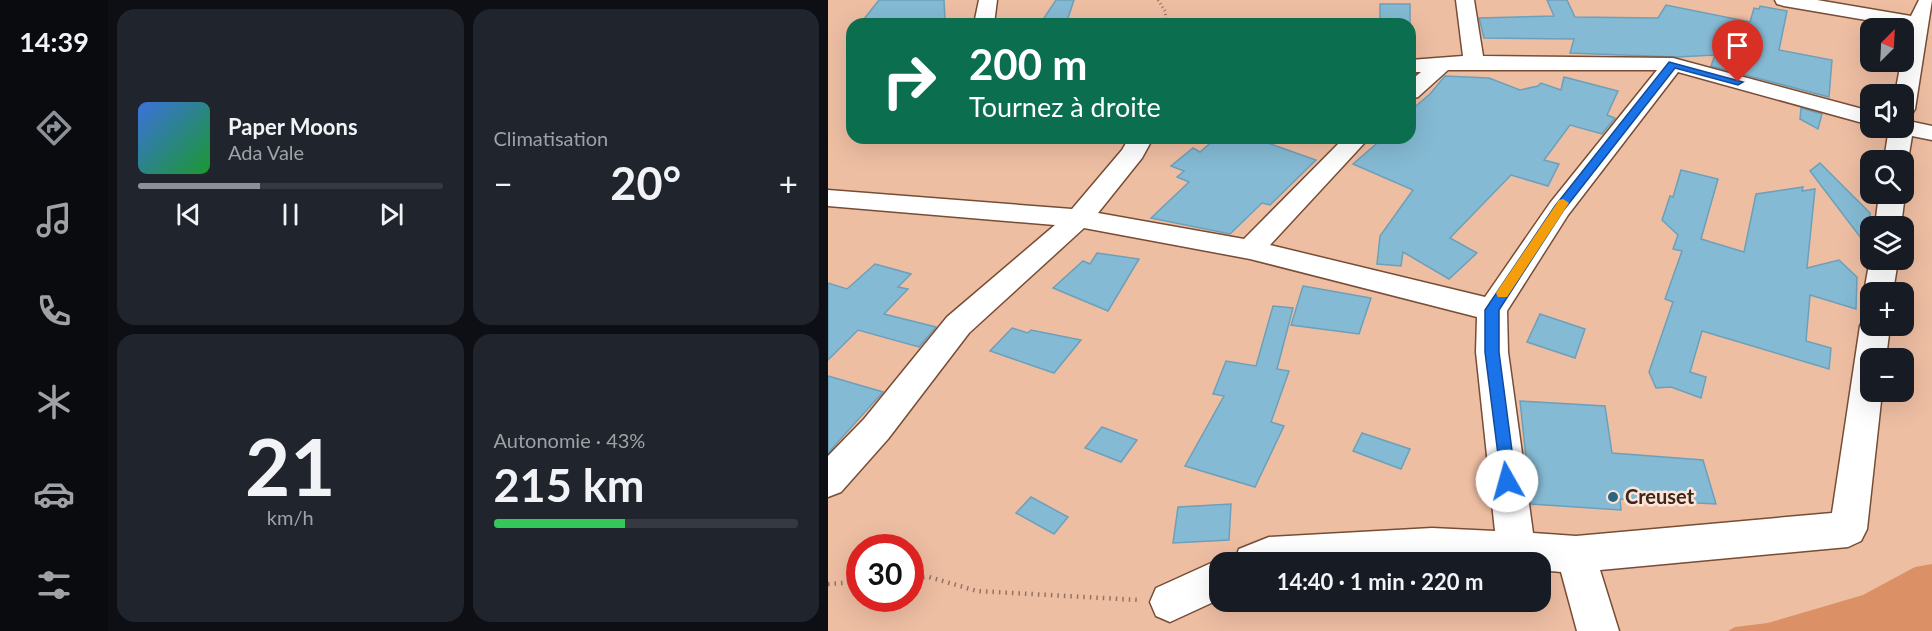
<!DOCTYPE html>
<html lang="fr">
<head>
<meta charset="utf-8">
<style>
	:root { --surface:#171b24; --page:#20242c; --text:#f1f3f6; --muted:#9ea1a6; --line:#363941; --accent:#8c9099 }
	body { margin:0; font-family:Lato,sans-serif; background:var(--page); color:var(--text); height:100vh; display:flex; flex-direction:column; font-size:22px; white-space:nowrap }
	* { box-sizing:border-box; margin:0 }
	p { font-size:20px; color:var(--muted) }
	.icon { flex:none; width:33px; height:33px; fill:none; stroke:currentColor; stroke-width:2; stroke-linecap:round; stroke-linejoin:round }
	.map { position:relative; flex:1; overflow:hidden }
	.details { display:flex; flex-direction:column; gap:9px; padding:9px; background:#0d0f14; width:720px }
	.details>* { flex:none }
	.hud { position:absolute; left:18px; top:18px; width:570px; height:126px; border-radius:18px; box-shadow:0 6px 24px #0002; background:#0b6e4f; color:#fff; overflow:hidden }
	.needle { width:39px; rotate:24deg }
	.fabs { position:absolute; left:1032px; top:18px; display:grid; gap:12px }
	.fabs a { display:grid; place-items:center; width:54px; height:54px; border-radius:12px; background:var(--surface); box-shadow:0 6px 24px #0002; font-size:30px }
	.speed { position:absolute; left:18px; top:534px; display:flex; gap:12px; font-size:30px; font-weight:700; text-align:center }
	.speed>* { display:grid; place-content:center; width:78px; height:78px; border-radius:50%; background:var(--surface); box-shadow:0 6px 24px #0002; line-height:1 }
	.speed .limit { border:9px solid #d22; background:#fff; color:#111 }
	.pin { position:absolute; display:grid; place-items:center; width:51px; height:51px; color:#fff; margin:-62px -26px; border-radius:50% 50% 50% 0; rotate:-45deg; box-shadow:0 0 6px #0007 }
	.pin .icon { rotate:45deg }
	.me { position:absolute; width:66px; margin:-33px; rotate:353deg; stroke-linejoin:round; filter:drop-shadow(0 0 4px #0008) }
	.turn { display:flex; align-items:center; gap:21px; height:126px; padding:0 24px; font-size:27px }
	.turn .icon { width:78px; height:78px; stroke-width:2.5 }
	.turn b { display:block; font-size:42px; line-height:51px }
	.big { font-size:45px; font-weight:700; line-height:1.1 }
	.details .tile { flex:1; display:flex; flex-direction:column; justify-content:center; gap:9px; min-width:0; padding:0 21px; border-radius:18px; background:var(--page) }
	.details .dial { align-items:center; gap:0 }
	.dial b { font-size:78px; line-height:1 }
	.song { display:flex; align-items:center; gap:18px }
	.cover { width:72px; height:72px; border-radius:9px; background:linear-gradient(135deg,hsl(220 70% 55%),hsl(130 70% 35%)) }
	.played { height:6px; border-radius:3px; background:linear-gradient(90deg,var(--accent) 40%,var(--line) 40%) }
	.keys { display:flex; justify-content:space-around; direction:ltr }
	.heat { display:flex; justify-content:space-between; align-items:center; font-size:33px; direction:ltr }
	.charge { height:9px; border-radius:4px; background:linear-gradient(90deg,#34c759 43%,var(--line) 0) }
	.details .tiles { flex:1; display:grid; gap:9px; grid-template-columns:repeat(2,1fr) }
	.trip { position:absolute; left:381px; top:552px; width:342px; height:60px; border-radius:18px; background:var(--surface); box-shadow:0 6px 24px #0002; font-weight:700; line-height:60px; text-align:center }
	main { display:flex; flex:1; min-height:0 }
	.tabs { display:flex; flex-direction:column; width:108px; justify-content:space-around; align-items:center; background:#090b0e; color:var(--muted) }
	.tabs .icon { width:42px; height:42px }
	.tabs .active { color:var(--accent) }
	.tabs b { font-size:27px; color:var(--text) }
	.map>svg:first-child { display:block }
</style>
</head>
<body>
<main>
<nav class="tabs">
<b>14:39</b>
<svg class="icon active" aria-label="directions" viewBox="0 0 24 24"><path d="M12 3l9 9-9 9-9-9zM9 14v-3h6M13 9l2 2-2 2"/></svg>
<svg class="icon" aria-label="music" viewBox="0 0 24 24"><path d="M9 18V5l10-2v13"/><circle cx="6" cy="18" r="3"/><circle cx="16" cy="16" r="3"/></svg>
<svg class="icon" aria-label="phone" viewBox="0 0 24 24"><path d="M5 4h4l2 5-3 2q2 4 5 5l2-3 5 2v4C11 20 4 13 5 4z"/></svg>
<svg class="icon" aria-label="climate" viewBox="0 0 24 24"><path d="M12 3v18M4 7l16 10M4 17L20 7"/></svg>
<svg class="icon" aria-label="car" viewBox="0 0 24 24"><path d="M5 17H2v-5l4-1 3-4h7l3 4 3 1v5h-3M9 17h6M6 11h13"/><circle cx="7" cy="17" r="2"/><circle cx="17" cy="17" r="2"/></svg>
<svg class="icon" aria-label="filters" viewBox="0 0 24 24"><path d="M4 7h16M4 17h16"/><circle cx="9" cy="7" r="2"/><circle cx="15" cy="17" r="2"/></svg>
</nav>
<section class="details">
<div class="tiles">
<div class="tile">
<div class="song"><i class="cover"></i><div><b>Paper Moons</b><p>Ada Vale</p></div></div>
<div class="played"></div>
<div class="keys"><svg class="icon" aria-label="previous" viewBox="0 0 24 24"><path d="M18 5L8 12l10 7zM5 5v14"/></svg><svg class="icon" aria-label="pause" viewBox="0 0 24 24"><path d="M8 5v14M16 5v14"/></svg><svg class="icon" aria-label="next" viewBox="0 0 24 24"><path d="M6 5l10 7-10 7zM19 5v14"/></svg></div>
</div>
<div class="tile"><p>Climatisation</p>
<div class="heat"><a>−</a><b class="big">20°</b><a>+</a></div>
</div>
<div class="tile dial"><b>21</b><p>km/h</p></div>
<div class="tile"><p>Autonomie · 43%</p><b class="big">215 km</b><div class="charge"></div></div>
</div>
</section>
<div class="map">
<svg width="1104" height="631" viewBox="0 0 1104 631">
	<rect width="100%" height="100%" fill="#eebea3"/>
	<polygon fill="#db9065" points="1104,564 1104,631 900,631 907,627 940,623 1035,595 1087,567"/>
	<g fill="#85bad4" stroke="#6ca0ba" stroke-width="1.5">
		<polygon points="51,0 116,0 117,19 90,20 88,24 32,24"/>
		<polygon points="228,0 246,0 238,24 212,24"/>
		<polygon points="719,0 739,0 747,17 830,18 838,5 922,22 926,8 931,9 932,6 959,11 951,50 1004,60 1001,97 883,66 887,55 849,57 742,53 746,39 656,38 651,18 726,16"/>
		<rect x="552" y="4" width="30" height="20"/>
		<polygon points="617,76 661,78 692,90 710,86 713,83 733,90 736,77 790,91 779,115 787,118 774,134 742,125 716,160 731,164 720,186 683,175 622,238 649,253 621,279 575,252 573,266 549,264 552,236 585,190 525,164 555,138 582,138 582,111 602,94"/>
		<polygon points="973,108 994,114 990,129 972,119"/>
		<polygon points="388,138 426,138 488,160 442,205 434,203 402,234 323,218 361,182 349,177 356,171 343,166 365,148 372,152"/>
		<polygon points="992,163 1042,213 1042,250 982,171"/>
		<polygon points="853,170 890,179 873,239 916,252 928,194 975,187 974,191 987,189 979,268 1011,260 1029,277 1028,309 982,295 978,341 1003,348 1001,369 874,331 862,372 878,377 873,398 843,387 828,388 821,372 845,302 837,299 854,251 845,249 850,235 834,220 842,196 845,197"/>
		<polygon points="269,253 311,259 280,311 225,288 255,261 262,264"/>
		<polygon points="47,264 83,274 70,287 80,289 56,314 108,327 91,347 30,330 0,360 0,283 19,289"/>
		<polygon points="475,286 543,298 531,334 463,325"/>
		<polygon points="445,306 465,308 449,369 461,371 443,422 456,426 427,487 357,466 396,396 385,394 398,361 428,366"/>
		<polygon points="712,314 757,329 747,358 699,342"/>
		<polygon points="184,328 200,333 203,330 253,340 226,373 162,351"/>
		<polygon points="0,376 55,392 0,453"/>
		<polygon points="692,401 777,406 784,453 875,460 888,504 792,499 793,510 703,504"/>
		<polygon points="274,427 309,440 293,462 257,448"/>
		<polygon points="534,433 582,449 573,469 525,451"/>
		<polygon points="203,497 240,517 226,534 188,513"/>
		<polygon points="403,504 401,540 345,543 350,507"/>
	</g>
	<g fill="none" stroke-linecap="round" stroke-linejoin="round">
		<defs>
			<g id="minor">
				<polygon points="151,0 169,0 166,24 146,24"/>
				<polygon points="628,0 646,0 655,56 845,58 1042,111 1042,125 850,72 740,215 679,311 680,352 705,533 748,536 1004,513 1032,326 1036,318 1042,316 1042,326 1062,326 1058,358 1042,358 1042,392 1054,392 1039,529 1033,541 1020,547 772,570 791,631 749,631 733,572 712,570 712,562 406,562 411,549 441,537 604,528 667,531 648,352 649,317 422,259 256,228 141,333 60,439 13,492 0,497 0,456 36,419 119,317 227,225 0,206 0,190 244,209 294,150 301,138 325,138 314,158 270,213 416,239 516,138 541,138 442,245 657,297 722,203 829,70 620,70 590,97 582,99 582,81 593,72 582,72 582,60 635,56"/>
				<polygon points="947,0 989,0 1083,16 1091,0 1104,0 1087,109 1084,114 1076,116 1076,94 1067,94 1073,62 1076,62 1079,27 956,6 949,4"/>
				<polygon points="1076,120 1104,126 1104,140 1084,136 1080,160 1076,166 1076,160 1056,160 1061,128 1076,128"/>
				<polygon points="1076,192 1077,194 1073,226 1047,226 1051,194"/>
				<polygon points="1042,259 1070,260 1065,292 1042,292 1042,300 1036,292"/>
				<polygon points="392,559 401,562 392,562 392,599 342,622 328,616 322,602 328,588"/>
			</g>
		</defs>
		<use href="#minor" stroke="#774d35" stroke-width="3"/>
		<polyline stroke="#947260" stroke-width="3" stroke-dasharray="1 3" stroke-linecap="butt" points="330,0 337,11 339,24"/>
		<g stroke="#947260" stroke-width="4.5" stroke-dasharray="1.5 5" stroke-linecap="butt">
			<polyline points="82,578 101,577 149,591 311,600"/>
			<polyline points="0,584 32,582"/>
		</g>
		<use href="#minor" fill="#fff" fill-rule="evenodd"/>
	</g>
	<polygon fill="#1a73e8" stroke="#114b97" stroke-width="1.5" points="841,62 915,82 910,85 847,68 735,211 671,310 671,352 688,481 685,486 679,488 674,486 657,352 657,310 727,206"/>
	<polygon fill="#f59e0b" points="735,199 741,203 679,297 670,297 668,293 670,290 731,200"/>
	<circle fill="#2d6680" stroke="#fee4d7" stroke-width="2" cx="785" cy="497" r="6"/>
	<g text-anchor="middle" stroke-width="5" stroke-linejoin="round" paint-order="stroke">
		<g font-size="20" font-weight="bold" fill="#3a271d" stroke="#fee4d7" text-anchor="start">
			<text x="797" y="504">Creuset</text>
		</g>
	</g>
</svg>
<div class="fabs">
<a><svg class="needle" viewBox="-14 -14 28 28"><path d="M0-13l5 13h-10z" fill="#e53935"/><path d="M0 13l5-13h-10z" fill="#9ea1a6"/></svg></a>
<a><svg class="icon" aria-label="sound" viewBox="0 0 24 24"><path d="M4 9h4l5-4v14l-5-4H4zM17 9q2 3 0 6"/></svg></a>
<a><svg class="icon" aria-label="search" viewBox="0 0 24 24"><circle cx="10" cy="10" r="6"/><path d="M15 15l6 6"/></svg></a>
<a><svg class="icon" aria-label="layers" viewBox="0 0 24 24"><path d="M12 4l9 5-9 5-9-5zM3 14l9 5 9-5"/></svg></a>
<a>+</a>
<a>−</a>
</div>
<div class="speed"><div class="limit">30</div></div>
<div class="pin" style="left:910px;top:82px;background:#d93025"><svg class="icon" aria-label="arrive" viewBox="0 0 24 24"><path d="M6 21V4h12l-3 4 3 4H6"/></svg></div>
<svg class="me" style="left:679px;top:481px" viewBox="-20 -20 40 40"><circle r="19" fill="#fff"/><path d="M0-13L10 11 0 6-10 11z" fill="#1a73e8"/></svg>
<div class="trip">14:40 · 1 min · 220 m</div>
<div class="hud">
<div class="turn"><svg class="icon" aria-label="right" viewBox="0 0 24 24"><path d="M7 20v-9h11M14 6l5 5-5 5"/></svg><div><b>200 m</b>Tournez à droite</div></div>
</div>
</div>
</main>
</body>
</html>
